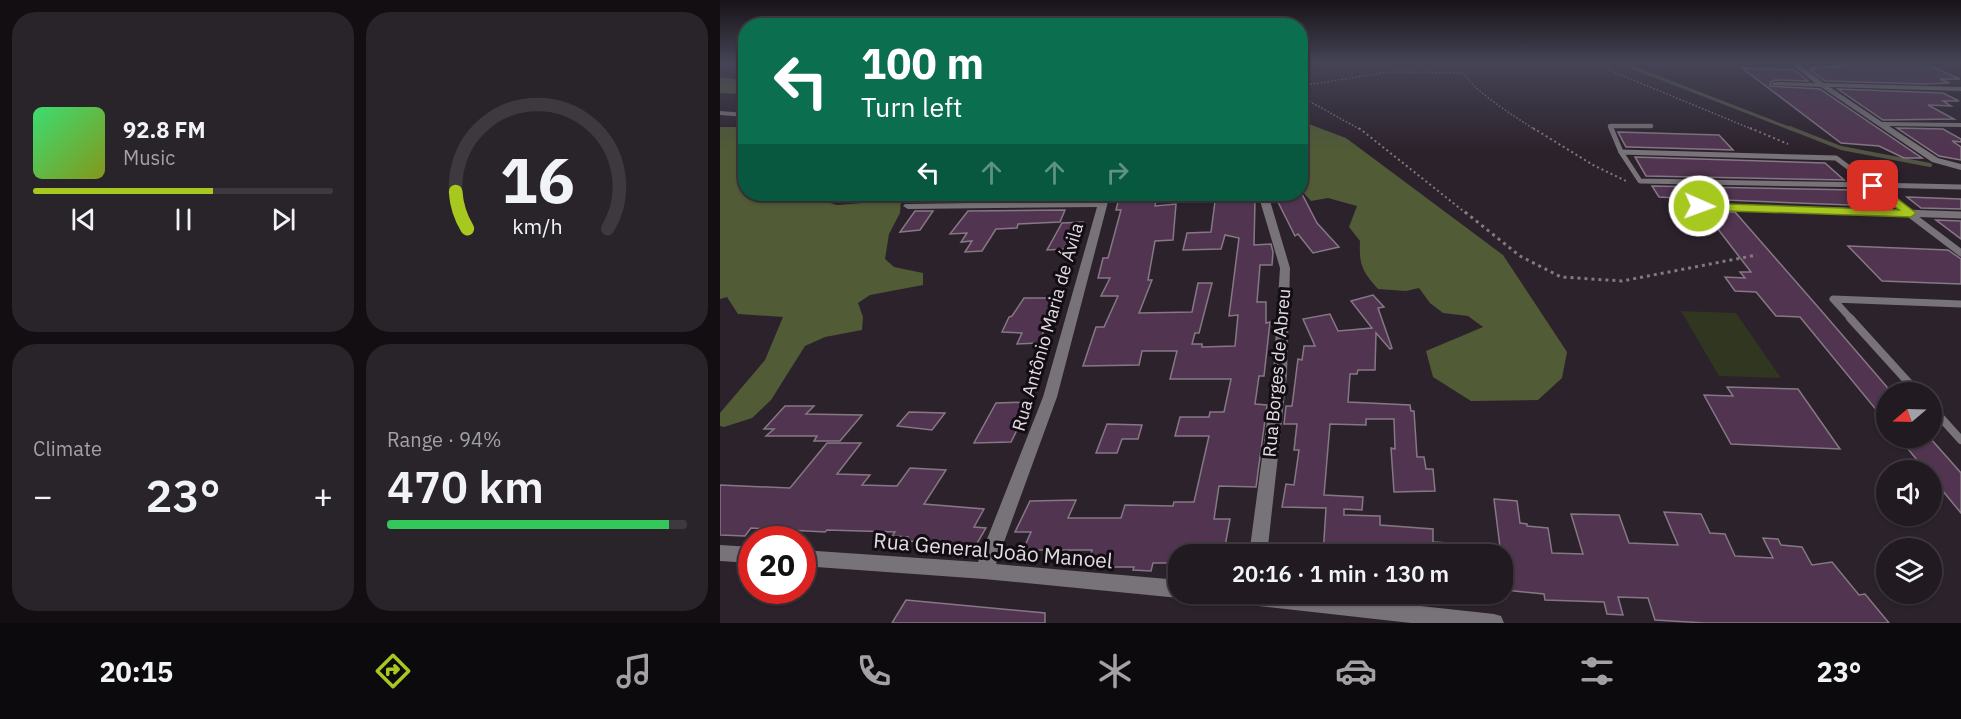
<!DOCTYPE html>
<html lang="en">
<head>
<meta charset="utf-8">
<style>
	:root { --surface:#211a21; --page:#29232a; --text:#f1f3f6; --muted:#a2a1a5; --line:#3e383f; --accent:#a7c81f }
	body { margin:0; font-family:"IBM Plex Sans",sans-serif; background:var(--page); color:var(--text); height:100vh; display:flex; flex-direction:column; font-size:22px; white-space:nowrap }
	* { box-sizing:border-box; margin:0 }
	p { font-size:20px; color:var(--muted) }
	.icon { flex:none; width:33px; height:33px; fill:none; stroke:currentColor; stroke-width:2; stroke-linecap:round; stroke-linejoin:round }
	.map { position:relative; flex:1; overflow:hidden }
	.sheet { display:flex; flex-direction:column; gap:12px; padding:12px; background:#120e12; width:720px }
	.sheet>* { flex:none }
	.banner { position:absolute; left:18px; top:18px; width:570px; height:183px; border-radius:24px; box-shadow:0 2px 4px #0004,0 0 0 2px var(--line); background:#0b6e4f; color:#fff; overflow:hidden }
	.needle { width:39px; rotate:251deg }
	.controls { position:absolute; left:1156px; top:382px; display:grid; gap:12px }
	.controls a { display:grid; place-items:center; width:66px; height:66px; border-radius:50%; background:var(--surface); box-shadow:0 2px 4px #0004,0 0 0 2px var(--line); font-size:30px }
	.speed { position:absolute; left:18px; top:526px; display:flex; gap:12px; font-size:30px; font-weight:700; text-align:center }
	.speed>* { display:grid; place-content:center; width:78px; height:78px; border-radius:50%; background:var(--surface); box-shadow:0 2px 4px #0004,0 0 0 2px var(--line); line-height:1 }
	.speed .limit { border:9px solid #d22; background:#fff; color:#111 }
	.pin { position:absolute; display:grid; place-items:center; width:51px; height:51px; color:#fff; margin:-26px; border-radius:12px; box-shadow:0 3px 9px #0006 }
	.me { position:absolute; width:66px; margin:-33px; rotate:92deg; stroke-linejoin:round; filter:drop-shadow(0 0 4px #0008) }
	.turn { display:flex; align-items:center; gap:21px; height:126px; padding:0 24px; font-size:27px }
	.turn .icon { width:78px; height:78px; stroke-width:2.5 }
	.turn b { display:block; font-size:42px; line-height:51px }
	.lanes { display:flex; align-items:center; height:57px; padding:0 24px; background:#0003; justify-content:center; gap:30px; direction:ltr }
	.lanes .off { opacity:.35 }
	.big { font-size:45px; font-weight:600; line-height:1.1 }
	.sheet .widget { flex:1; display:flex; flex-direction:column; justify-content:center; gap:9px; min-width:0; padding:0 21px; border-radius:24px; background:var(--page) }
	.sheet .dial { align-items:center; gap:0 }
	.dial svg { height:156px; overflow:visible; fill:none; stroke:var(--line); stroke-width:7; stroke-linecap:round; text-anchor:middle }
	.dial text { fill:var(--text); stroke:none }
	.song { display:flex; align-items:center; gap:18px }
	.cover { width:72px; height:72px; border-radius:9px; background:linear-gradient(135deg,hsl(140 70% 55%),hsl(70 70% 35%)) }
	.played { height:6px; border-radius:3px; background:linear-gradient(90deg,var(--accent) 60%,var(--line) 60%) }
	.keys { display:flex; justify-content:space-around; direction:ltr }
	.heat { display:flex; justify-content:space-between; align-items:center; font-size:33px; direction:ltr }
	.charge { height:9px; border-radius:4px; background:linear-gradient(90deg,#34c759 94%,var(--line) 0) }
	.sheet .tiles { flex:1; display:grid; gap:12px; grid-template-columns:repeat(2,1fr) }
	.trip { position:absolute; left:448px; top:544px; width:345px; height:60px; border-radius:24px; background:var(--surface); box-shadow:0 2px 4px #0004,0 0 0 2px var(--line); font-weight:600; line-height:60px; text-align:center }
	.dock { display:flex; height:96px; justify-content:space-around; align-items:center; background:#0d0a0d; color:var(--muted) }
	.dock .icon { width:42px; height:42px }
	.dock .selected { color:var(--accent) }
	.dock b { font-size:27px; color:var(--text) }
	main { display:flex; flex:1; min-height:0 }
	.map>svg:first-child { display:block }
</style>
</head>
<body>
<main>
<section class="sheet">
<div class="tiles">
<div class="widget">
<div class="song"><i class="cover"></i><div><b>92.8 FM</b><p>Music</p></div></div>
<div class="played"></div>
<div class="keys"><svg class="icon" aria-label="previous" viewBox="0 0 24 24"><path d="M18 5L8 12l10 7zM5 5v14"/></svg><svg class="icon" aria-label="pause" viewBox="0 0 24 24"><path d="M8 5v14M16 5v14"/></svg><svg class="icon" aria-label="next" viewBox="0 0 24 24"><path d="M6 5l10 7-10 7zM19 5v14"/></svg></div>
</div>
<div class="widget dial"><svg viewBox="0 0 100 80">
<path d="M14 69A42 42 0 1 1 86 69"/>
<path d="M14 69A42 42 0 0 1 8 50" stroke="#a7c81f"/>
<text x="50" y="56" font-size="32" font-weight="700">16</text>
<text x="50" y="72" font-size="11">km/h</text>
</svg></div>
<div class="widget"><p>Climate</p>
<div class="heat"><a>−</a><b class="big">23°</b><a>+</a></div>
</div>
<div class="widget"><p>Range · 94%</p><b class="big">470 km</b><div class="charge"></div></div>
</div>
</section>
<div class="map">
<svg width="1241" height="623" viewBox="0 0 1241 623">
	<rect width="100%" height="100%" fill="#2c222c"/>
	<polygon fill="#303620" points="961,311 1016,313 1061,378 999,376"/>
	<g fill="#515b36">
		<polygon points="0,77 25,81 25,96 23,94 0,93"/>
		<path d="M581,121l45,17 157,117 64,97 -5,26 -24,22 -67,1 -38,-24 -7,-26 57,-24 -15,-11 -25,-3 -13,-10 -11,-15 -13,3 -28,-2c-16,-18 -19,-24 -18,-48l-11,-14 8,-21 -29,-8 -17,3 -10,-11v-43l10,-1 -10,-5z"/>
		<polygon points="0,127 25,127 26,194 111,194 107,202 117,205 181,200 180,213 169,234 165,259 174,267 203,273 203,285 150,295 138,303 143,317 142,330 105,337 85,346 51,400 32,418 4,427 0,426 0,413 45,360 63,317 18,314 7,297 0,299"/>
	</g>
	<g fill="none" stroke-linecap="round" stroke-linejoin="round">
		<polyline stroke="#525544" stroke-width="3" points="901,63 1074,130"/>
		<polyline stroke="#525544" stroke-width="4" points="1070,128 1121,148 1210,165"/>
	</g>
	<g fill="#513550" stroke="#857884" stroke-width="1.5">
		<polygon points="1123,63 1204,63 1240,79 1220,79 1230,83 1205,84 1105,81 1090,70 1097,70 1091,67 1119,67 1114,65 1127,65"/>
		<polygon points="1022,68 1075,70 1088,81 1055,80 1051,82 1050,86 1100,89 1202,158 1184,158 1159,146 1121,143"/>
		<polygon points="1118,89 1223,93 1239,101 1223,101 1231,106 1208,105 1234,119 1163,120"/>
		<polygon points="1177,128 1223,129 1241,139 1241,142 1232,141 1241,147 1241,160 1219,156"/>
		<polygon points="898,132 999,135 1013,150 909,147 906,147"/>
		<polygon points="915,157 1105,163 1124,180 926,176"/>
		<polygon points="932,186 1135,190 1154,206 1005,200 1007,202 977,202 975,199 939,197"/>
		<polygon points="261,194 352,194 349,199 255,201"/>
		<polygon points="400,194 428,194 427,201 436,200 435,206 456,204 453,240 435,241 428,280 432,280 419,313 472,312 478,283 492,283 479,333 475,333 472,344 482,344 482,347 515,346 518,315 509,316 519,238 505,235 501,249 463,250 467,233 491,232 496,194 531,194 531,201 535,201 534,245 551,244 553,252 552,265 540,265 537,302 546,302 546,323 550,322 544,376 539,376 535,404 547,405 536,487 499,486 494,519 510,519 504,552 460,551 457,563 433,563 431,571 413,570 414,567 366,567 372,550 303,550 311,532 295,532 310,501 356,500 348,518 401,518 405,505 453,506 454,502 474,502 489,436 455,436 460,417 489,417 490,412 504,412 511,379 450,379 457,351 422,351 419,365 363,366 376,327 384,327 398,296 381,296 390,278 378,278 383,258 388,258 401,210 396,210"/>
		<polygon points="582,194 597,223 619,247 593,253 578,234 575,236 556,198"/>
		<polygon points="1187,197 1241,199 1241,209 1201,208"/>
		<polygon points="345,210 340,222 298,224 297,228 276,229 262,251 245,252 252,241 241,242 247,233 230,234 248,211"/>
		<polygon points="195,211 213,211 200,230 180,232"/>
		<polygon points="984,211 1015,212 1105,315 1167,387 1167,423 1080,317 1056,316 1036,292 1015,291 1005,277 1025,278 1020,272 1031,272"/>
		<polygon points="1216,220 1241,221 1241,239"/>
		<polygon points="363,222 348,249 327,250 342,223"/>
		<polygon points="1128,246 1228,250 1241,259 1241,284 1162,281"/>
		<polygon points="653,295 664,307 658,308 672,348 670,349 656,333 655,370 638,370 637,374 630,374 628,402 690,405 691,411 694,411 697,457 704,457 706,469 713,469 715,491 674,492 671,448 675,449 674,419 646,419 646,425 610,424 604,495 643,497 642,510 624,509 624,515 660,516 660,525 713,529 713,542 744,544 744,555 603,555 606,508 562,507 566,484 574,485 579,450 574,450 577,424 564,424 566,406 572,406 578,359 582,360 584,346 595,346 583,319 610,314 618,331 652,328 631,301"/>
		<polygon points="304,298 335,298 325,316 330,316 319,343 297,344 302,333 282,332 289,317 292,316"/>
		<polygon points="1007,387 1078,389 1120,449 1011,444 984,395 1013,396"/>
		<polygon points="311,402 291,442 254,443 276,403"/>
		<polygon points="65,406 94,406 86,414 142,415 120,441 94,441 97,436 46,436 54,429 44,429"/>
		<polygon points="189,412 225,413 212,430 177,426"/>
		<polygon points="387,424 422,425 418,439 402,439 397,453 376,453"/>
		<polygon points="1179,438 1210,438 1241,473 1241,513 1212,478 1212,471 1206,471"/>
		<polygon points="107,443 141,443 117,474 150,475 142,485 177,486 190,468 226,470 204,504 264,509 254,527 266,528 249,557 222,555 229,543 186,541 188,537 172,536 175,532 107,530 105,532 31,528 25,536 0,535 0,485 70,488"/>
		<polygon points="774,499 797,501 800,523 807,524 807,526 828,528 832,553 863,554 851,514 899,515 909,543 958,545 944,512 981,514 990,533 1005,534 1015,556 1053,558 1043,538 1058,539 1061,545 1082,547 1092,565 1112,562 1139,595 1145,594 1169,623 985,623 935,620 928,598 898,597 903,615 887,614 884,602 825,600 824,594 785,590 783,555 781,555"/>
		<polygon points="186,600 325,613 325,623 172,623"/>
	</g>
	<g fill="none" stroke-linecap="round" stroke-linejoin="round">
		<g stroke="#827981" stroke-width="1.5" stroke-dasharray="1.5 2" stroke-linecap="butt">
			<path d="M739,63c6,25 55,52 76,67"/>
			<polyline points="872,63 1034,130"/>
			<polyline points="705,70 730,63"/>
			<polyline points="580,86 669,72 741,73"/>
			<polyline points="580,96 641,130"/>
		</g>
		<g stroke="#827981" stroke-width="2" stroke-dasharray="2 3" stroke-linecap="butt">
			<polyline points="639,128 747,214"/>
			<polyline points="813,128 873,165 906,181"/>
			<polyline points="1030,128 1068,144"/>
		</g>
		<polyline stroke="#827981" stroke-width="3" stroke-dasharray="3 4" stroke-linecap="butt" points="745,212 800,256 841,277 902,281 1037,255"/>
		<polyline stroke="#787378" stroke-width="4.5" points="892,130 890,126 931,126"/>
		<g stroke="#787378" stroke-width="5">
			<polyline points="891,128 901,152"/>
			<polygon points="901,152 1116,158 1152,185 920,181"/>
			<polyline points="1152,185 1241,187"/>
			<polyline points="1152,185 1189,214"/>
			<polyline points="979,206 1199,214"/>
		</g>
		<g stroke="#787378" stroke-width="7">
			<polyline points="1155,212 1241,215"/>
			<polyline points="1187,212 1241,253"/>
			<polyline points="1132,320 1113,299 1241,304"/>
		</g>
		<g stroke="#787378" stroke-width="8">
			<polyline points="1130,318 1198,393"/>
			<polyline points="1212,408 1241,440"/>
		</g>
		<g fill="#787378" fill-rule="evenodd">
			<polygon points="1070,63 1077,63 1104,83 1241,87 1241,91 1110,87 1162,122 1241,123 1241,127 1169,126 1218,158 1241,164 1241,170 1212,162 1101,87 1053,85 1052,84 1055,82 1095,83"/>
			<polygon points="0,111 26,113 26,117 0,115"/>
			<polygon points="381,194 390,194 337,397 276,564 459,580 459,594 466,595 459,598 264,579 82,566 82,550 258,562 323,397 377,207 188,209 183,206 185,204 378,201"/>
			<polygon points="538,194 548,194 570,268 567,375 547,555 529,555 553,375 560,268"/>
			<polygon points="0,545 32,547 32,563 0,561"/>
			<polygon points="502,594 591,594 774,614 781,616 784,623 691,623 511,603 504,600"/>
		</g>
	</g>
	<linearGradient id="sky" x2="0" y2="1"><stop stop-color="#181318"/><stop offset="0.42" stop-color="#454456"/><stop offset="1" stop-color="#454456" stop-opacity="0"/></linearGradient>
	<rect width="1241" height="150" fill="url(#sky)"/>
	<polygon fill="#a7c81f" stroke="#6d8214" stroke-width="1.5" points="1150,183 1157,183 1196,213 1191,217 979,210 974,206 979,203 1179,210 1150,188"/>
	<g text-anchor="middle" stroke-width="6" stroke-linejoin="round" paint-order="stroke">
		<g font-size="18" fill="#e3dce2" stroke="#120d12">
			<text transform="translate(328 327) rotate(-74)" y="6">Rua Antônio Maria de Ávila</text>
			<text transform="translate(557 373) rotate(-85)" y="6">Rua Borges de Abreu</text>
		</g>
		<g font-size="21" fill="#e3dce2" stroke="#120d12">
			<text transform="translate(273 551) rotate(5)" y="7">Rua General João Manoel</text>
		</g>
	</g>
</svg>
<div class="controls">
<a><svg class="needle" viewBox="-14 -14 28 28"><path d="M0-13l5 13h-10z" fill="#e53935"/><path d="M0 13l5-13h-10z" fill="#a2a1a5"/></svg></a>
<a><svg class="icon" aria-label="sound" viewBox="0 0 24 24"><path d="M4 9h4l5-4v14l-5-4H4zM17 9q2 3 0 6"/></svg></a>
<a><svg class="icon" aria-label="layers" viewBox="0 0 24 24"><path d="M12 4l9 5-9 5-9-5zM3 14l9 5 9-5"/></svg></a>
</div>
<div class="speed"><div class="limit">20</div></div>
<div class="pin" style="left:1153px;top:186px;background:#d93025"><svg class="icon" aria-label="arrive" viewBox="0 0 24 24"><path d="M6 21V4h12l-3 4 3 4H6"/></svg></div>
<svg class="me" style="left:979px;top:206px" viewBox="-20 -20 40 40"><circle r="17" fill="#a7c81f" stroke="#fff" stroke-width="3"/><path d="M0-11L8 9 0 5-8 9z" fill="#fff"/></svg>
<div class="trip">20:16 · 1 min · 130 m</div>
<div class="banner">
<div class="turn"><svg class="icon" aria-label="left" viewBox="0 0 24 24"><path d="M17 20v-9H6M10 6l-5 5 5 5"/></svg><div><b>100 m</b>Turn left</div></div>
<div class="lanes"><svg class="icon" aria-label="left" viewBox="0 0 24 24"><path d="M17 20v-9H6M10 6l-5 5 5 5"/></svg><svg class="icon off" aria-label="ahead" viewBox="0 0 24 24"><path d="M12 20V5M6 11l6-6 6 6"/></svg><svg class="icon off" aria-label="ahead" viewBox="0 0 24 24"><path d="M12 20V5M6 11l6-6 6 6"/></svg><svg class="icon off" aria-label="right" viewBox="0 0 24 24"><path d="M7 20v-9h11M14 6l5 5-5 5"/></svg></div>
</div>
</div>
</main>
<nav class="dock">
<b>20:15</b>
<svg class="icon selected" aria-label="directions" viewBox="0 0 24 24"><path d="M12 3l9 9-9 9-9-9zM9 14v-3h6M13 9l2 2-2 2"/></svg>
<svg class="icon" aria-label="music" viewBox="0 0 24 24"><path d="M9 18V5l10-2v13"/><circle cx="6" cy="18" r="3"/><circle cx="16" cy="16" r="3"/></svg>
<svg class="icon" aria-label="phone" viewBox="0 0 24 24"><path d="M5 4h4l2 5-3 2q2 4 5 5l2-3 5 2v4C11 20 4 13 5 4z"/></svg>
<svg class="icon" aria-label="climate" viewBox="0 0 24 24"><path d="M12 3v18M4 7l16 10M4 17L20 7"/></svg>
<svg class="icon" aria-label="car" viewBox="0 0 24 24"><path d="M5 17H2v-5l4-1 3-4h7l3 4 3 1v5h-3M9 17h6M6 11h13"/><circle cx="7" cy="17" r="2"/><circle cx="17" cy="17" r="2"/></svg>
<svg class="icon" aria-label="filters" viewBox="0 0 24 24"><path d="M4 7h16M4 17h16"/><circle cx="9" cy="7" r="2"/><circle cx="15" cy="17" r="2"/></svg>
<b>23°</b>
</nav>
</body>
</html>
